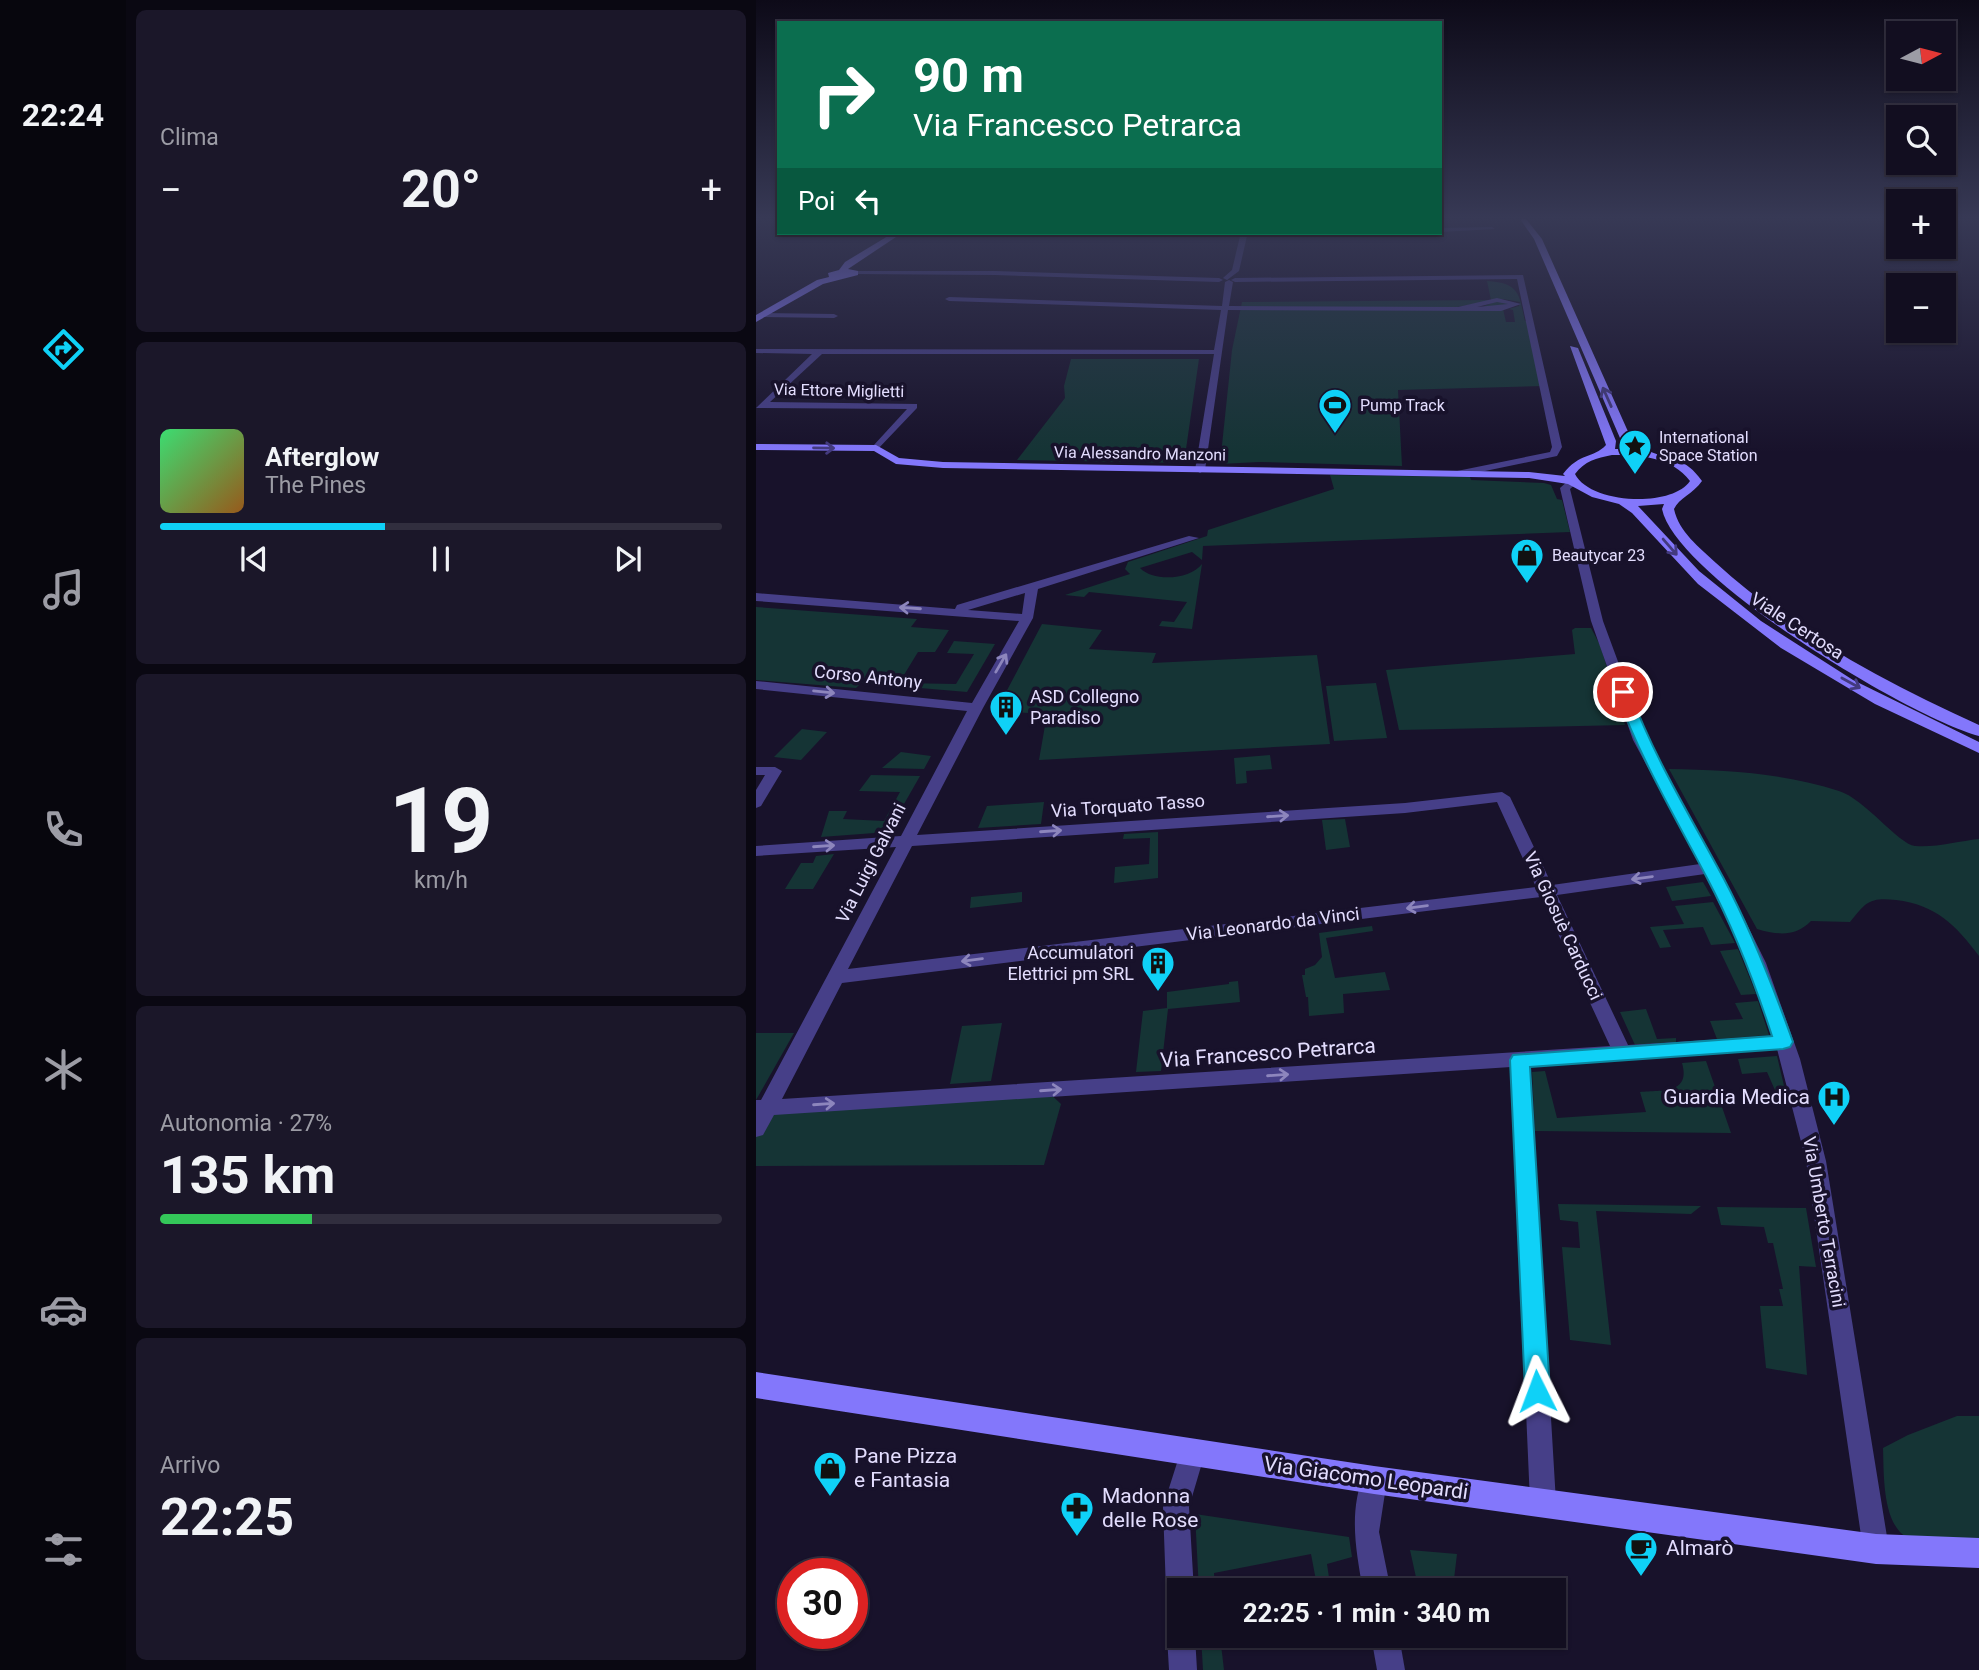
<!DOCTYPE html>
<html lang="it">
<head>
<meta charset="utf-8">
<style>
	:root { --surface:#120e20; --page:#1b1729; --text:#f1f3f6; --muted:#9c9ca5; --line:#312e3e; --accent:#0fd1f7 }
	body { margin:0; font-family:Roboto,sans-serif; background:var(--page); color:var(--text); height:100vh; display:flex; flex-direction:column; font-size:26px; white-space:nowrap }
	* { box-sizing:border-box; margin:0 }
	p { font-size:23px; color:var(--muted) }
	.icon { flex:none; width:38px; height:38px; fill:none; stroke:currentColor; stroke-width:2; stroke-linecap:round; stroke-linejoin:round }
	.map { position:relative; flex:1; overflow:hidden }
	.side { display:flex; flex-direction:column; gap:10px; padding:10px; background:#0a0812; width:630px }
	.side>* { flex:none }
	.top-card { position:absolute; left:21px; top:21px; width:665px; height:214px; border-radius:0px; box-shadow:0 2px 5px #0004,0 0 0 2px var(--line); background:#0b6e4f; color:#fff; overflow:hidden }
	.needle { width:46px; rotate:83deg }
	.controls { position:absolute; left:1130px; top:21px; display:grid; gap:14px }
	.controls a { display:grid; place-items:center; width:70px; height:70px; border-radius:0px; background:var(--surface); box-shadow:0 2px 5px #0004,0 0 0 2px var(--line); font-size:35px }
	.speed { position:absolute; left:21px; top:1558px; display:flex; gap:14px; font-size:35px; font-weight:700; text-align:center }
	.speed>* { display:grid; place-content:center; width:91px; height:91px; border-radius:50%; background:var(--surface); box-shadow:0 2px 5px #0004,0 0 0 2px var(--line); line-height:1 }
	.speed .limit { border:10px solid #d22; background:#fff; color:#111 }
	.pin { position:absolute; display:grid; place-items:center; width:60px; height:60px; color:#fff; margin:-30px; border:4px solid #fff; border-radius:50%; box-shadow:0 2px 7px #0007 }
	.me { position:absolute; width:77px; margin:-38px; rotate:357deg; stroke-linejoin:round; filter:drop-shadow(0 0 5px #0008) }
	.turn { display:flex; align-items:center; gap:24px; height:147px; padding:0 21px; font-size:32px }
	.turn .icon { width:91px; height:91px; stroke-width:2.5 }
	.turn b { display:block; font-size:49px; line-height:60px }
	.then { display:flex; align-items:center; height:66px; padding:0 21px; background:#0003; gap:14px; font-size:26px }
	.big { font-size:52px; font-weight:700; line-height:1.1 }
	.side .widget { flex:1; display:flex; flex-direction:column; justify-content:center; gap:10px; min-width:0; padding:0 24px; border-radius:10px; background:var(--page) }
	.side .dial { align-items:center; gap:0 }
	.dial b { font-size:91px; line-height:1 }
	.song { display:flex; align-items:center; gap:21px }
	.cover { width:84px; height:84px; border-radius:10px; background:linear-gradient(135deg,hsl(140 70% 55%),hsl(30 70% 35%)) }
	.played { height:7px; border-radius:4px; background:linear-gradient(90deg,var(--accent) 40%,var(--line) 40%) }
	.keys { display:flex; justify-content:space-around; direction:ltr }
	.heat { display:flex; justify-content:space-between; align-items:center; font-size:38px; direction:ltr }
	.charge { height:10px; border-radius:5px; background:linear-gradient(90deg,#34c759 27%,var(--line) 0) }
	.trip { position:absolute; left:411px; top:1578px; width:399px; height:70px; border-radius:0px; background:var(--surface); box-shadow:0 2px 5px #0004,0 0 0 2px var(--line); font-weight:700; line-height:70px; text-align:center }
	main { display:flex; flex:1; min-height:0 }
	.tabs { display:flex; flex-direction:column; width:126px; justify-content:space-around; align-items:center; background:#07060d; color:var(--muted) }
	.tabs .icon { width:49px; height:49px }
	.tabs .on { color:var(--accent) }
	.tabs b { font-size:32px; color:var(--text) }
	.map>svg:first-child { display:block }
</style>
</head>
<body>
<main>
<nav class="tabs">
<b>22:24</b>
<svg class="icon on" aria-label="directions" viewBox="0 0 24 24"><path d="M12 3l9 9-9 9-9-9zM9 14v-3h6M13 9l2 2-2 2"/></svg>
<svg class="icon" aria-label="music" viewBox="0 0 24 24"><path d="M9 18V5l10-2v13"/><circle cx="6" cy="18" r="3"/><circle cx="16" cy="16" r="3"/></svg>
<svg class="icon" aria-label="phone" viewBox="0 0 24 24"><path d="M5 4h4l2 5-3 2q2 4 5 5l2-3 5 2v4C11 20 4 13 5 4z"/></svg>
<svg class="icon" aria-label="climate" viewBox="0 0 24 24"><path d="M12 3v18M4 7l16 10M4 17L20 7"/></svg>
<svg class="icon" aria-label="car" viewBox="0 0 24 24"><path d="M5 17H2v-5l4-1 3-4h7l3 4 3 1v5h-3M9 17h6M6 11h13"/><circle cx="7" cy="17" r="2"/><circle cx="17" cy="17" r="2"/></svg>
<svg class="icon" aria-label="filters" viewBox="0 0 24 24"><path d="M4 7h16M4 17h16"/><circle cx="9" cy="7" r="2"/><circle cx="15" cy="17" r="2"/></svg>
</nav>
<section class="side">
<div class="widget"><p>Clima</p>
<div class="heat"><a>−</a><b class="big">20°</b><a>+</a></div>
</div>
<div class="widget">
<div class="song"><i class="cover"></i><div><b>Afterglow</b><p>The Pines</p></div></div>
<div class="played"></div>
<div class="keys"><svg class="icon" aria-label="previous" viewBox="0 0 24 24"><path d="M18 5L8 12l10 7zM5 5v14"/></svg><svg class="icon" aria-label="pause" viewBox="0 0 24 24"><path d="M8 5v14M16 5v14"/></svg><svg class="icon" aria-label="next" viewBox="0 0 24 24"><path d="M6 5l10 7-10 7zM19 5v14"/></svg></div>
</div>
<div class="widget dial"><b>19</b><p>km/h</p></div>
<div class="widget"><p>Autonomia · 27%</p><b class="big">135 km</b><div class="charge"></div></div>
<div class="widget"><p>Arrivo</p><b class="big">22:25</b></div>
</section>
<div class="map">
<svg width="1223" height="1670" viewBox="0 0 1223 1670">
	<rect width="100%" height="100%" fill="#18122b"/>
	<g fill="#153435" fill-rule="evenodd">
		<path d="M731,281c33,2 32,13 38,40h4l15,65 -146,4 4,76 -143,-4 -39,2 12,-114 10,-48 249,-2zM747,299l17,3 -1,4 -10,3 4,1 2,12h-9l-3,-13 10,-7 -16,-1 -13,5 3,3 -224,-2h194z"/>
		<polygon points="315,359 443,359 428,463 261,460 309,398 308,386"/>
		<path d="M574,475l140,2 1,3 73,3 7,2 6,14 5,1 8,32 -367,14 -1,14 -10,-8 -52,16c13,14 50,12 62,-4l-10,65 -33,-3 3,-5 12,1 13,-20 -98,-10 -5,5 -19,-2 65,-21 -5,-5 3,-7 79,-26 1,-6 126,-41z"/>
		<polygon points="0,607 161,619 155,627 193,630 179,652 162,652 143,683 200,684 218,654 191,653 198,641 239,644 211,692 105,683 100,688 0,680"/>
		<polygon points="286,624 346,630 333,649 400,653 396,663 561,655 574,744 283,760 291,714 240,711"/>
		<polygon points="819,628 835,628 844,645 869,725 643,730 630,670 819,654 816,630"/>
		<polygon points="620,683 631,738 578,741 570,686"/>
		<polygon points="46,729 71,732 45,760 18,757"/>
		<polygon points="145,752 175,756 168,769 126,768"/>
		<polygon points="514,755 516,769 490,771 491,783 480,784 478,758"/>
		<path d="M913,769c56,1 116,4 170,22 26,8 59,53 76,55 20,2 44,-5 64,-7v117c-23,-31 -43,-51 -83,-56 -12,-1 -22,-2 -31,5 -6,5 -10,11 -15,17l-39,-1c-16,16 -33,14 -54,8z"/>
		<polygon points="115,775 164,776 132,832 65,837 73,811 91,811 87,819 128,821 144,792 103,791"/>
		<polygon points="288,802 285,824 222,828 231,806"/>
		<polygon points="589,819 594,847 570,850 566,820"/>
		<polygon points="402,832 402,878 358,883 359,867 393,864 394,838 367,839 368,834"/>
		<polygon points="78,854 57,889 29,889 45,863 57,863 60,856"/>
		<polygon points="947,882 955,896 916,901 910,887"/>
		<polygon points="266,892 266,902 214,908 215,897"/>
		<polygon points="957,902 979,943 955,945 947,927 907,930 915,947 904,948 894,927 928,924 919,906"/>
		<polygon points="616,926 617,931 570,938 579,978 629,972 634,990 587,994 588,1013 553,1016 552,997 550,997 546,975 549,975 549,969 559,965 566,957 563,933"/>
		<polygon points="982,949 1000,994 985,995 964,951"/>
		<polygon points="482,981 484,1002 412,1009 405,1071 380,1072 387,1011 411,1008 411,992 473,984 473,982"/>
		<polygon points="1002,1001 1013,1035 961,1039 954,1021 987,1019 979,1003"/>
		<polygon points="890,1009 901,1039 920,1038 920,1042 879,1045 864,1012"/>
		<polygon points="246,1023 235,1081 194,1084 206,1026"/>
		<polygon points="0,1033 38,1033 0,1100"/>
		<polygon points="1021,1056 1033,1107 1026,1106 1011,1072 986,1074 982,1059"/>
		<path d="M950,1061l25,72 -196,-2 -3,-59 13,-1 12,47 89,-6 -6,-20c22,-2 51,2 42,-29z"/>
		<polygon points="290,1090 305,1104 288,1165 0,1166 0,1129 11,1108"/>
		<polygon points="802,1204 945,1206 935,1214 840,1211 855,1345 814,1340 806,1247 824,1248 822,1222 804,1220"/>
		<polygon points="961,1207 1050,1208 1060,1267 1043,1266 1051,1375 1010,1368 1004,1306 1027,1306 1023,1289 1027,1289 1017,1243 1012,1243 1008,1227 965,1225"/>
		<path d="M1201,1416h22v128c-15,-1 -60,0 -71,-6 -26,-13 -24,-64 -25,-90l25,-13z"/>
		<polygon points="439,1514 593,1537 596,1557 571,1564 575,1591 562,1591 555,1554 458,1573 459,1591 443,1591"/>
		<polygon points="654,1550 701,1554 698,1579 726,1584 726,1591 663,1591"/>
		<polygon points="445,1636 464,1636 468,1670 447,1670"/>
	</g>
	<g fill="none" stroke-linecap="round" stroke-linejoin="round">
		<g fill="#463f88" fill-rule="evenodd">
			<polygon points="684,228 736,227 739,229 684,232"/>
			<polygon points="138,233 561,233 491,236 483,271 471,280 467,278 476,270 484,236 140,236"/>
			<polygon points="99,271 239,271 463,278 467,280 463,282 239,275 97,274"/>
			<polygon points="767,275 806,447 801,456 705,476 701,475 701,471 794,452 796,447 761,279 479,282 475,280 479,278"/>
			<path d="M473,280l4,2 -4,24 229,1 39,-9 24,6 -20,7 -273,-1 -23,160 -5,3 -5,-3 19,-116h-392l-52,48 147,2v4l-41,43 -3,-1v-4l34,-37 -151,-1 56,-54 -56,-1v-4l458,1 7,-40 -272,-9 -4,-2 4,-2 273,9 3,-24zM741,302l11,2 -31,3z"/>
			<polygon points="7,313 78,314 82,316 78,318 4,317"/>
			<path d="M813,480l9,2 -8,7 33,132 44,119 78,140 41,83 34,96 26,102 63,388 -4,9 -9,4 -9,-4 -4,-9 -57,-388 -29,-112 -247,16 26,437 -4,9 -9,4 -9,-4 -4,-9 -19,-435 -737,48 -11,20 -7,2v-37h5l135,-253 -140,9v-10l145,-10 66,-125 -211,-22v-8l216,22 47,-82 -263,-20v-8l199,16 2,-4 232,-69 10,2 -161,51 -5,29 -50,90 -66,127 488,-32 97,-11 8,5 42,88 148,-21 -67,-124 -42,-119 -31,-133zM269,593l-3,21 -54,-4zM741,802l39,85 -688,82 64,-123 493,-33zM949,874l43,89 25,73 -145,9 -71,-150zM785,897l69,149 -828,53 60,-116z"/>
			<polygon points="0,767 19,767 26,771 5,806 0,808 0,790 9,775 0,775"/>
			<polygon points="436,1440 445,1444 449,1453 433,1507 438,1591 424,1591 424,1605 414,1601 410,1591 407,1507 427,1444"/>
			<path d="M618,1467l9,4 4,9 -8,52 12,59h-28c-7,-42 -15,-79 2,-120z"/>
			<polygon points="424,1623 424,1636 439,1636 441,1670 413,1670 411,1636 415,1626"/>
			<polygon points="615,1636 643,1636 649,1670 621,1670"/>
		</g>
		<g fill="#8377fb" fill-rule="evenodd">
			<path d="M764,219h6l16,20 88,197c5,5 12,12 18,15 24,9 37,6 54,30 -9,13 -23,17 -28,28 5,23 25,38 42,54 77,70 168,119 263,162v11c-67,-17 -303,-159 -317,-227l2,-5 -26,2 61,65 62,50 92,59 126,62v11l-104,-49 -94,-56 -83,-64 -66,-71 -13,-9 -27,-7 -24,-13 -39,-6 -586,-10 -47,-4 -22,-13 -118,-1v-6l120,1 23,13 44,4 586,10 36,4 -2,-2c17,-22 30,-15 43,-29l-36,-99 8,2 38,93 -1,8h16l-11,-11 -86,-199zM856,455c28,0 60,2 78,26 -18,27 -100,23 -115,-7 10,-13 21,-16 37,-19z"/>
			<polygon points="137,233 146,233 92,269 102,271 102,275 67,284 0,322 0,315 61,280 73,277 72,273 83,270 89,262"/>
			<polygon points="0,1372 618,1466 1120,1534 1223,1538 1223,1568 1120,1564 618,1494 0,1398"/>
		</g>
	</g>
	<defs><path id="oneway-shaft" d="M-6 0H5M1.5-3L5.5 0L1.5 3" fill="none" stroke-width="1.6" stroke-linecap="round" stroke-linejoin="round" transform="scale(1.75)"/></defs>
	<g stroke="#433a7e">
		<use href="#oneway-shaft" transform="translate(851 397) rotate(-114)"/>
		<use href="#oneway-shaft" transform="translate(68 448) rotate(1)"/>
		<use href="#oneway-shaft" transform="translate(914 547) rotate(49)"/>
		<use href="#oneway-shaft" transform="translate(1095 683) rotate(29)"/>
	</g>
	<g stroke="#8d86bd">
		<use href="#oneway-shaft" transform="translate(154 608) rotate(-176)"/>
		<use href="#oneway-shaft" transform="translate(245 663) rotate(-60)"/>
		<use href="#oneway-shaft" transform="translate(68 692) rotate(6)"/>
		<use href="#oneway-shaft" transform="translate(522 816) rotate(-4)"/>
		<use href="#oneway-shaft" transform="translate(295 831) rotate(-4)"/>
		<use href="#oneway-shaft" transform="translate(68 846) rotate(-4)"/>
		<use href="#oneway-shaft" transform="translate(886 878) rotate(172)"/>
		<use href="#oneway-shaft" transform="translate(661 907) rotate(173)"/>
		<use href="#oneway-shaft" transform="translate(216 960) rotate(173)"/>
		<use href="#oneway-shaft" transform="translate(522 1075) rotate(-4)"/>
		<use href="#oneway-shaft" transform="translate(295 1090) rotate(-4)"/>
		<use href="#oneway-shaft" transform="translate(68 1104) rotate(-4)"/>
	</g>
	<linearGradient id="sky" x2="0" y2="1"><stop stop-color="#0d0a18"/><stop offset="0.48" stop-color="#373955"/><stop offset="1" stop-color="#373955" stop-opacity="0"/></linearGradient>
	<rect width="1223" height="453" fill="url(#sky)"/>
	<path fill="#0fd1f7" stroke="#0a88a1" stroke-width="2" d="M867,688l7,4c24,66 61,125 94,187 28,53 49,107 69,163l-3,5 -7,2 -253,18 20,324 -4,9 -9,3 -8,-3 -4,-9 -15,-331 3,-5 259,-19c-18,-55 -38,-107 -65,-158 -32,-61 -67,-120 -91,-186z"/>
	<defs>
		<symbol id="stadium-pin" viewBox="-11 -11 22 30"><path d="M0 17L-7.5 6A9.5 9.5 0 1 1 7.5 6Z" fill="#0fd1f7" stroke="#18122b"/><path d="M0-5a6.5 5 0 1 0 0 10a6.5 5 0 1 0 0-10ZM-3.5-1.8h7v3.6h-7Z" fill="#111"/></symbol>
		<symbol id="sight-pin" viewBox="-11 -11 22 30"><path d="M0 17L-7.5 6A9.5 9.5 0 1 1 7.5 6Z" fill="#0fd1f7" stroke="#18122b"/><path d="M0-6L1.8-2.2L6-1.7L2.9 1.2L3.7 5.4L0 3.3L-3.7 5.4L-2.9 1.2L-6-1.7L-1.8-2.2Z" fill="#111"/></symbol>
		<symbol id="shop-pin" viewBox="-11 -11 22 30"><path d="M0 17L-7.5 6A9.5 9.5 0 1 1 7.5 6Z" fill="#0fd1f7" stroke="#18122b"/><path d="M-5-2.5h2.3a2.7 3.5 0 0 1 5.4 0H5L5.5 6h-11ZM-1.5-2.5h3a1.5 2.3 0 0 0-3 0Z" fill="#111"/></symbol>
		<symbol id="building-pin" viewBox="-11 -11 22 30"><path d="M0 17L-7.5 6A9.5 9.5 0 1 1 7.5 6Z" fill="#0fd1f7" stroke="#18122b"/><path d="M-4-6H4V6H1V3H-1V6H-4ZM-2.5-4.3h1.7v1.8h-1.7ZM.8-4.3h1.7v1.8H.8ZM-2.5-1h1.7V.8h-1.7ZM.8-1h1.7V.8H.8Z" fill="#111"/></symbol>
		<symbol id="hospital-pin" viewBox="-11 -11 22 30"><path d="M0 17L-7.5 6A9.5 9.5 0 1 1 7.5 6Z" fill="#0fd1f7" stroke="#18122b"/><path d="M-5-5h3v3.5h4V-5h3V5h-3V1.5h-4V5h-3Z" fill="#111"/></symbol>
		<symbol id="pharmacy-pin" viewBox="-11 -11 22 30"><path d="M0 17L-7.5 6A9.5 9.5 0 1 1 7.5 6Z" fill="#0fd1f7" stroke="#18122b"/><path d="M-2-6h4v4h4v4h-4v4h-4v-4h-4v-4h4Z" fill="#111"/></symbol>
		<symbol id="cafe-pin" viewBox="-11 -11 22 30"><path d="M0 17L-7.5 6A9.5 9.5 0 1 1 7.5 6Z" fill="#0fd1f7" stroke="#18122b"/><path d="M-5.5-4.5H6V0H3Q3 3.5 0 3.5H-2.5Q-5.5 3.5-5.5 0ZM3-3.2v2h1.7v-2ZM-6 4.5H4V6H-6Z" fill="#111"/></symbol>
	</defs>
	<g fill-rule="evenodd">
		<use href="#stadium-pin" x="560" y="386" width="38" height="52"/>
		<use href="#sight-pin" x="860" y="427" width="38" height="52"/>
		<use href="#shop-pin" x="752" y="536" width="38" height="52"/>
		<use href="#building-pin" x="231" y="688" width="38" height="52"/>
		<use href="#building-pin" x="383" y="944" width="38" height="52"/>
		<use href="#hospital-pin" x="1059" y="1078" width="38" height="52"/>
		<use href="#shop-pin" x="55" y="1449" width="38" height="52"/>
		<use href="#pharmacy-pin" x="302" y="1489" width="38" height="52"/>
		<use href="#cafe-pin" x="866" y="1529" width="38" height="52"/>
	</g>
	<g text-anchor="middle" stroke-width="7" stroke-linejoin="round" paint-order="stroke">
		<g font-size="16" fill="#e3ddfe" stroke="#18122b">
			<text transform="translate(83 390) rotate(1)" y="6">Via Ettore Miglietti</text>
			<text transform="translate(384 453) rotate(1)" y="6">Via Alessandro Manzoni</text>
		</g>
		<g font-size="16" fill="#e3ddfe" stroke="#18122b" text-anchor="start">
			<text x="604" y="411">Pump Track</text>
			<text x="903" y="443">International<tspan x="903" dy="18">Space Station</tspan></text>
			<text x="796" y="561">Beautycar 23</text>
		</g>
		<g font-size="18" fill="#e3ddfe" stroke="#18122b">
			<text transform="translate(1041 626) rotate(33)" y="6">Viale Certosa</text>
			<text transform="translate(112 677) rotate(6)" y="6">Corso Antony</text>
			<text transform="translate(372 806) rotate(-4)" y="6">Via Torquato Tasso</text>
			<text transform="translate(115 863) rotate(-63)" y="6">Via Luigi Galvani</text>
			<text transform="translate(517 924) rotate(-7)" y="6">Via Leonardo da Vinci</text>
			<text transform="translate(807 926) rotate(65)" y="6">Via Giosuè Carducci</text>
			<text transform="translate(1068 1222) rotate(80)" y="6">Via Umberto Terracini</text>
		</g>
		<g font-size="18" fill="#e3ddfe" stroke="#18122b" text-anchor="start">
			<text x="274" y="703">ASD Collegno<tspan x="274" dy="21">Paradiso</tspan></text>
			<text x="378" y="959" text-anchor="end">Accumulatori<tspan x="378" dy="21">Elettrici pm SRL</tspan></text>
		</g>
		<g font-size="21" fill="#e3ddfe" stroke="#18122b">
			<text transform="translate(512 1053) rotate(-4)" y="7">Via Francesco Petrarca</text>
			<text transform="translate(610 1478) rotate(8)" y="7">Via Giacomo Leopardi</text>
		</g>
		<g font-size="21" fill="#e3ddfe" stroke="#18122b" text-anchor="start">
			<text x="1054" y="1104" text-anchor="end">Guardia Medica</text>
			<text x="98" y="1463">Pane Pizza<tspan x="98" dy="24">e Fantasia</tspan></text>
			<text x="346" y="1503">Madonna<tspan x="346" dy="24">delle Rose</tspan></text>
			<text x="910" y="1555">Almarò</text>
		</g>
	</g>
</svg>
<div class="controls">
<a><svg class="needle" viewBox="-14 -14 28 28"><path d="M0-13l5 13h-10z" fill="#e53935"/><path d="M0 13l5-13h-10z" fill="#9c9ca5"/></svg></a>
<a><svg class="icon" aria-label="search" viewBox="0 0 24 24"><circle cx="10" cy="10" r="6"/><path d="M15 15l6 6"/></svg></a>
<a>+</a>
<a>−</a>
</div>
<div class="speed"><div class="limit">30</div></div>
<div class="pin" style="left:867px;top:692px;background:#d93025"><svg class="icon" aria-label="arrive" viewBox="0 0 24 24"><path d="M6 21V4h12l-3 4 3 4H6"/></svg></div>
<svg class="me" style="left:781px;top:1391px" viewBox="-20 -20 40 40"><path d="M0-17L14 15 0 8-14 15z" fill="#0fd1f7" stroke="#fff" stroke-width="4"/></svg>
<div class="trip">22:25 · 1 min · 340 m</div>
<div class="top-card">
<div class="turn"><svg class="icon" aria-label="right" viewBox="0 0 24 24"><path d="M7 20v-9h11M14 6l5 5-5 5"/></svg><div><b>90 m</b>Via Francesco Petrarca</div></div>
<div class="then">Poi<svg class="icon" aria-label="left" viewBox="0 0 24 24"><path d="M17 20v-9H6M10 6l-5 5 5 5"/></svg></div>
</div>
</div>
</main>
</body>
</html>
